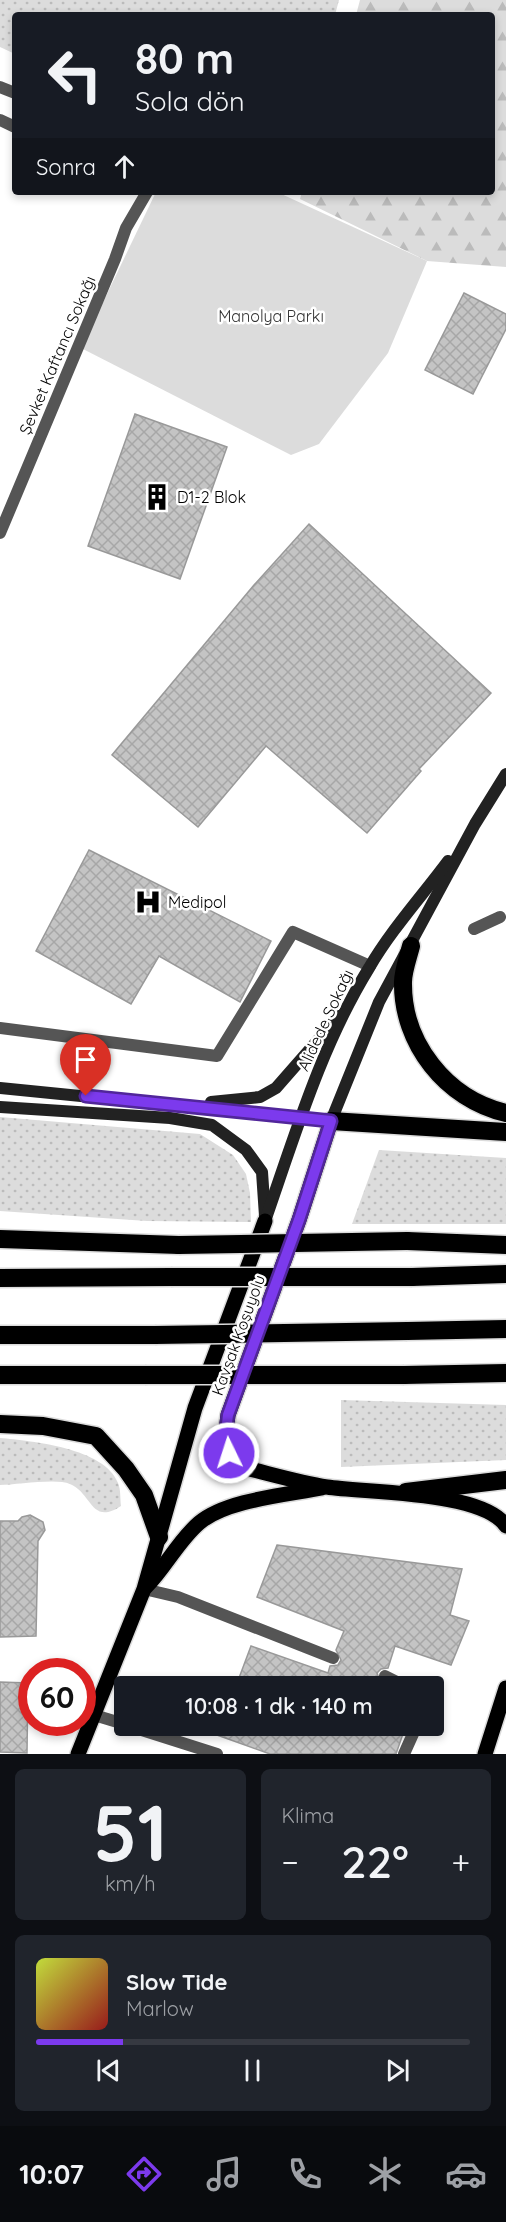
<!DOCTYPE html>
<html lang="tr">
<head>
<meta charset="utf-8">
<style>
	:root { --surface:#171b24; --page:#20242c; --text:#f1f3f6; --muted:#9ea1a6; --line:#363941; --accent:#7c3aed }
	body { margin:0; font-family:Quicksand,sans-serif; background:var(--page); color:var(--text); height:100vh; display:flex; flex-direction:column; font-size:22px; white-space:nowrap }
	* { box-sizing:border-box; margin:0 }
	p { font-size:20px; color:var(--muted) }
	.icon { flex:none; width:33px; height:33px; fill:none; stroke:currentColor; stroke-width:2; stroke-linecap:round; stroke-linejoin:round }
	.map { position:relative; height:1754px; overflow:hidden }
	.drawer { display:flex; flex-direction:column; gap:15px; padding:15px; background:#0d0f14; flex:1 }
	.drawer>* { flex:none }
	.guide { position:absolute; left:12px; top:12px; width:483px; height:183px; border-radius:6px; box-shadow:0 3px 9px #0003; background:#171b24; color:var(--text); overflow:hidden }
	.speed { position:absolute; left:18px; top:1658px; display:flex; gap:12px; font-size:30px; font-weight:700; text-align:center }
	.speed>* { display:grid; place-content:center; width:78px; height:78px; border-radius:50%; background:var(--surface); box-shadow:0 3px 9px #0003; line-height:1 }
	.speed .limit { border:9px solid #d22; background:#fff; color:#111 }
	.pin { position:absolute; display:grid; place-items:center; width:51px; height:51px; color:#fff; margin:-62px -26px; border-radius:50% 50% 50% 0; rotate:-45deg; box-shadow:0 0 6px #0007 }
	.pin .icon { rotate:45deg }
	.me { position:absolute; width:66px; margin:-33px; rotate:356deg; stroke-linejoin:round; filter:drop-shadow(0 0 4px #0008) }
	.turn { display:flex; align-items:center; gap:21px; height:126px; padding:0 24px; font-size:27px }
	.turn .icon { width:78px; height:78px; stroke-width:2.5 }
	.turn b { display:block; font-size:42px; line-height:51px }
	.then { display:flex; align-items:center; height:57px; padding:0 24px; background:#0003; gap:12px; font-size:22px }
	.big { font-size:45px; font-weight:600; line-height:1.1 }
	.drawer .card { flex:1; display:flex; flex-direction:column; justify-content:center; gap:9px; min-width:0; padding:0 21px; border-radius:9px; background:var(--page) }
	.drawer .dial { align-items:center; gap:0 }
	.dial b { font-size:78px; line-height:1 }
	.song { display:flex; align-items:center; gap:18px }
	.cover { width:72px; height:72px; border-radius:9px; background:linear-gradient(135deg,hsl(70 70% 55%),hsl(0 70% 35%)) }
	.played { height:6px; border-radius:3px; background:linear-gradient(90deg,var(--accent) 20%,var(--line) 20%) }
	.keys { display:flex; justify-content:space-around; direction:ltr }
	.heat { display:flex; justify-content:space-between; align-items:center; font-size:33px; direction:ltr }
	.drawer .tiles { flex:1; display:grid; gap:15px; grid-template-columns:1fr 1fr }
	.card:last-child { grid-column:span 2 }
	.trip { position:absolute; left:114px; top:1676px; width:330px; height:60px; border-radius:6px; background:var(--surface); box-shadow:0 3px 9px #0003; font-weight:600; line-height:60px; text-align:center }
	.dock { display:flex; height:96px; justify-content:space-around; align-items:center; background:#090b0e; color:var(--muted) }
	.dock .icon { width:42px; height:42px }
	.dock .selected { color:var(--accent) }
	.dock b { font-size:27px; color:var(--text) }
	.map>svg:first-child { display:block }
</style>
</head>
<body>
<div class="map">
<svg width="506" height="1754" viewBox="0 0 506 1754">
	<defs>
		<pattern id="grass-dots" width="8" height="8" patternUnits="userSpaceOnUse" patternTransform="scale(1.5)"><rect width="8" height="8" fill="#dcdcdc"/><path d="M2 2h.1M6 6h.1" fill="none" stroke="#bbb" stroke-width="1.8" stroke-linecap="round"/></pattern>
		<pattern id="forest-firs" width="22" height="20" patternUnits="userSpaceOnUse" patternTransform="scale(1.5)"><rect width="22" height="20" fill="#dcdcdc"/><path d="M5 1l3.5 6h-7zM16 11l3.5 6h-7z" fill="#bbb"/></pattern>
		<pattern id="building-cross-hatch" width="8" height="8" patternUnits="userSpaceOnUse" patternTransform="scale(1.5)"><rect width="8" height="8" fill="#c4c4c4"/><path d="M0 0l8 8M0 8l8-8" fill="none" stroke="#a7a7a7"/></pattern>
	</defs>
	<rect width="100%" height="100%" fill="#fff"/>
	<g fill="url(#grass-dots)">
		<polygon points="0,0 339,0 335,15 15,15 15,54 0,47"/>
		<polygon points="0,1117 200,1134 233,1155 246,1174 250,1193 251,1222 147,1221 0,1211"/>
		<polygon points="379,1150 506,1158 506,1224 352,1224"/>
		<polygon points="341,1400 506,1405 506,1460 341,1467"/>
		<path d="M0,1438c32,3 105,10 118,45 3,7 2,16 3,23 -30,20 -29,-13 -51,-22 -14,-6 -54,1 -70,1z"/>
	</g>
	<polygon fill="url(#forest-firs)" points="360,0 506,0 506,267 427,261 300,199 302,192 492,192 492,15 356,15"/>
	<polygon fill="#dcdcdc" points="156,192 277,192 427,261 388,353 319,444 291,455 81,348"/>
	<g fill="url(#building-cross-hatch)" stroke="#999" stroke-width="1.5">
		<polygon points="464,293 506,314 506,329 473,394 425,370"/>
		<polygon points="135,414 227,447 180,579 88,546"/>
		<polygon points="309,524 491,693 419,769 421,771 367,833 266,746 198,827 112,755 254,585"/>
		<polygon points="89,850 271,941 240,1002 159,956 131,1004 36,951"/>
		<polygon points="30,1515 43,1522 45,1530 38,1541 36,1636 0,1637 0,1521 18,1521 22,1517"/>
		<polygon points="277,1545 462,1569 450,1615 469,1621 451,1665 395,1646 388,1668 381,1669 377,1673 382,1686 236,1686 251,1646 328,1673 330,1666 338,1665 341,1660 336,1650 344,1631 257,1597"/>
		<polygon points="0,1682 28,1683 27,1753 0,1752"/>
		<polygon points="221,1725 406,1725 396,1754 270,1754 217,1735"/>
	</g>
	<g fill="none" stroke-linecap="round" stroke-linejoin="round">
		<defs>
			<g id="primary">
				<path d="M331,1121l-32,99 -71,195 -3,25 8,25c31,7 63,17 94,22 40,6 156,4 179,39"/>
				<path d="M146,1587c19,-19 32,-46 53,-64 27,-23 87,-28 123,-35"/>
				<polyline points="78,1754 144,1589 195,1408 265,1221"/>
				<polyline points="485,1754 506,1688"/>
			</g>
			<g id="highway">
				<path d="M411,946c-3,12 -8,25 -8,36 -1,61 43,117 103,131"/>
				<polyline points="331,1121 506,1132"/>
				<polyline points="0,1239 179,1245"/>
				<polyline points="407,1241 506,1245"/>
				<polyline points="412,1277 506,1274"/>
				<polyline points="0,1278 171,1277"/>
				<polyline points="407,1331 506,1329"/>
				<polyline points="0,1335 155,1335"/>
				<polyline points="0,1375 145,1375"/>
				<polyline points="404,1375 506,1373"/>
				<polyline points="0,1424 43,1426 96,1436 126,1469 144,1495 159,1537"/>
				<polyline points="406,1492 506,1480"/>
			</g>
		</defs>
		<use href="#primary" stroke="#dbdbdb" stroke-width="18"/>
		<use href="#highway" stroke="#dbdbdb" stroke-width="21"/>
		<g stroke="#555" stroke-width="12">
			<polyline points="474,929 500,917"/>
			<polyline points="0,1028 217,1056 293,932 370,966"/>
			<polyline points="144,1589 178,1597 333,1658"/>
			<polyline points="385,1676 405,1686"/>
			<polyline points="94,1715 124,1724"/>
			<polyline points="126,1725 217,1754"/>
			<polyline points="404,1754 417,1725"/>
		</g>
		<g stroke="#555" stroke-width="12">
			<polyline points="0,87 15,93"/>
			<polyline points="0,120 15,127"/>
			<polyline points="0,533 115,259 126,228 147,192"/>
		</g>
		<g stroke="#222" stroke-width="12">
			<polyline points="0,1088 331,1121 379,1002 475,824 506,774"/>
			<polyline points="211,1102 260,1097 276,1088 339,1016"/>
			<polyline points="0,1107 170,1118 212,1125 246,1150 262,1172 265,1216"/>
			<path d="M265,1221c30,-86 56,-175 104,-253 22,-38 53,-72 79,-107"/>
		</g>
		<use href="#primary" stroke="#000" stroke-width="15"/>
		<use href="#highway" stroke="#000" stroke-width="18"/>
		<defs>
			<g id="highway-bridge">
				<polyline points="179,1245 407,1241"/>
				<polyline points="171,1277 412,1277"/>
				<polyline points="155,1335 407,1331"/>
				<polyline points="145,1375 404,1375"/>
			</g>
		</defs>
		<use href="#highway-bridge" stroke="#dbdbdb" stroke-width="21" stroke-linecap="butt"/>
		<use href="#highway-bridge" stroke="#000" stroke-width="18"/>
	</g>
	<g fill="none" stroke-linecap="round" stroke-linejoin="round">
		<defs>
			<polyline id="route" points="86,1096 331,1121 299,1220 228,1415 225,1440 229,1453"/>
		</defs>
		<use href="#route" stroke="#51269a" stroke-width="15"/>
		<use href="#route" stroke="#7c3aed" stroke-width="10"/>
	</g>
	<defs>
		<symbol id="building-bare" viewBox="-9 -9 18 18"><path d="M-4-6H4V6H1V3H-1V6H-4ZM-2.5-4.3h1.7v1.8h-1.7ZM.8-4.3h1.7v1.8H.8ZM-2.5-1h1.7V.8h-1.7ZM.8-1h1.7V.8H.8Z" fill="#000" stroke="#fff" stroke-width="2.5" paint-order="stroke"/></symbol>
		<symbol id="hospital-bare" viewBox="-9 -9 18 18"><path d="M-5-5h3v3.5h4V-5h3V5h-3V1.5h-4V5h-3Z" fill="#000" stroke="#fff" stroke-width="2.5" paint-order="stroke"/></symbol>
	</defs>
	<g fill-rule="evenodd">
		<use href="#building-bare" x="138" y="478" width="38" height="38"/>
		<use href="#hospital-bare" x="129" y="883" width="38" height="38"/>
	</g>
	<g text-anchor="middle" stroke-width="5" stroke-linejoin="round" paint-order="stroke">
		<g font-size="16" fill="#333" stroke="#fff">
			<text x="271" y="322">Manolya Parkı</text>
		</g>
		<g font-size="16" fill="#000" stroke="#fff">
			<text transform="translate(57 355) rotate(-67)" y="6">Şevket Kaftancı Sokağı</text>
			<text transform="translate(325 1020) rotate(-65)" y="6">Alidede Sokağı</text>
			<text transform="translate(238 1335) rotate(-70)" y="6">Kavşak Koşuyolu</text>
		</g>
		<g font-size="16" fill="#000" stroke="#fff" text-anchor="start">
			<text x="177" y="503">D1-2 Blok</text>
			<text x="168" y="908">Medipol</text>
		</g>
	</g>
</svg>
<div class="speed"><div class="limit">60</div></div>
<div class="pin" style="left:86px;top:1096px;background:#d93025"><svg class="icon" aria-label="arrive" viewBox="0 0 24 24"><path d="M6 21V4h12l-3 4 3 4H6"/></svg></div>
<svg class="me" style="left:229px;top:1453px" viewBox="-20 -20 40 40"><circle r="17" fill="#7c3aed" stroke="#fff" stroke-width="3"/><path d="M0-11L8 9 0 5-8 9z" fill="#fff"/></svg>
<div class="trip">10:08 · 1 dk · 140 m</div>
<div class="guide">
<div class="turn"><svg class="icon" aria-label="left" viewBox="0 0 24 24"><path d="M17 20v-9H6M10 6l-5 5 5 5"/></svg><div><b>80 m</b>Sola dön</div></div>
<div class="then">Sonra<svg class="icon" aria-label="ahead" viewBox="0 0 24 24"><path d="M12 20V5M6 11l6-6 6 6"/></svg></div>
</div>
</div>
<section class="drawer">
<div class="tiles">
<div class="card dial"><b>51</b><p>km/h</p></div>
<div class="card"><p>Klima</p>
<div class="heat"><a>−</a><b class="big">22°</b><a>+</a></div>
</div>
<div class="card">
<div class="song"><i class="cover"></i><div><b>Slow Tide</b><p>Marlow</p></div></div>
<div class="played"></div>
<div class="keys"><svg class="icon" aria-label="previous" viewBox="0 0 24 24"><path d="M18 5L8 12l10 7zM5 5v14"/></svg><svg class="icon" aria-label="pause" viewBox="0 0 24 24"><path d="M8 5v14M16 5v14"/></svg><svg class="icon" aria-label="next" viewBox="0 0 24 24"><path d="M6 5l10 7-10 7zM19 5v14"/></svg></div>
</div>
</div>
</section>
<nav class="dock">
<b>10:07</b>
<svg class="icon selected" aria-label="directions" viewBox="0 0 24 24"><path d="M12 3l9 9-9 9-9-9zM9 14v-3h6M13 9l2 2-2 2"/></svg>
<svg class="icon" aria-label="music" viewBox="0 0 24 24"><path d="M9 18V5l10-2v13"/><circle cx="6" cy="18" r="3"/><circle cx="16" cy="16" r="3"/></svg>
<svg class="icon" aria-label="phone" viewBox="0 0 24 24"><path d="M5 4h4l2 5-3 2q2 4 5 5l2-3 5 2v4C11 20 4 13 5 4z"/></svg>
<svg class="icon" aria-label="climate" viewBox="0 0 24 24"><path d="M12 3v18M4 7l16 10M4 17L20 7"/></svg>
<svg class="icon" aria-label="car" viewBox="0 0 24 24"><path d="M5 17H2v-5l4-1 3-4h7l3 4 3 1v5h-3M9 17h6M6 11h13"/><circle cx="7" cy="17" r="2"/><circle cx="17" cy="17" r="2"/></svg>
</nav>
</body>
</html>
